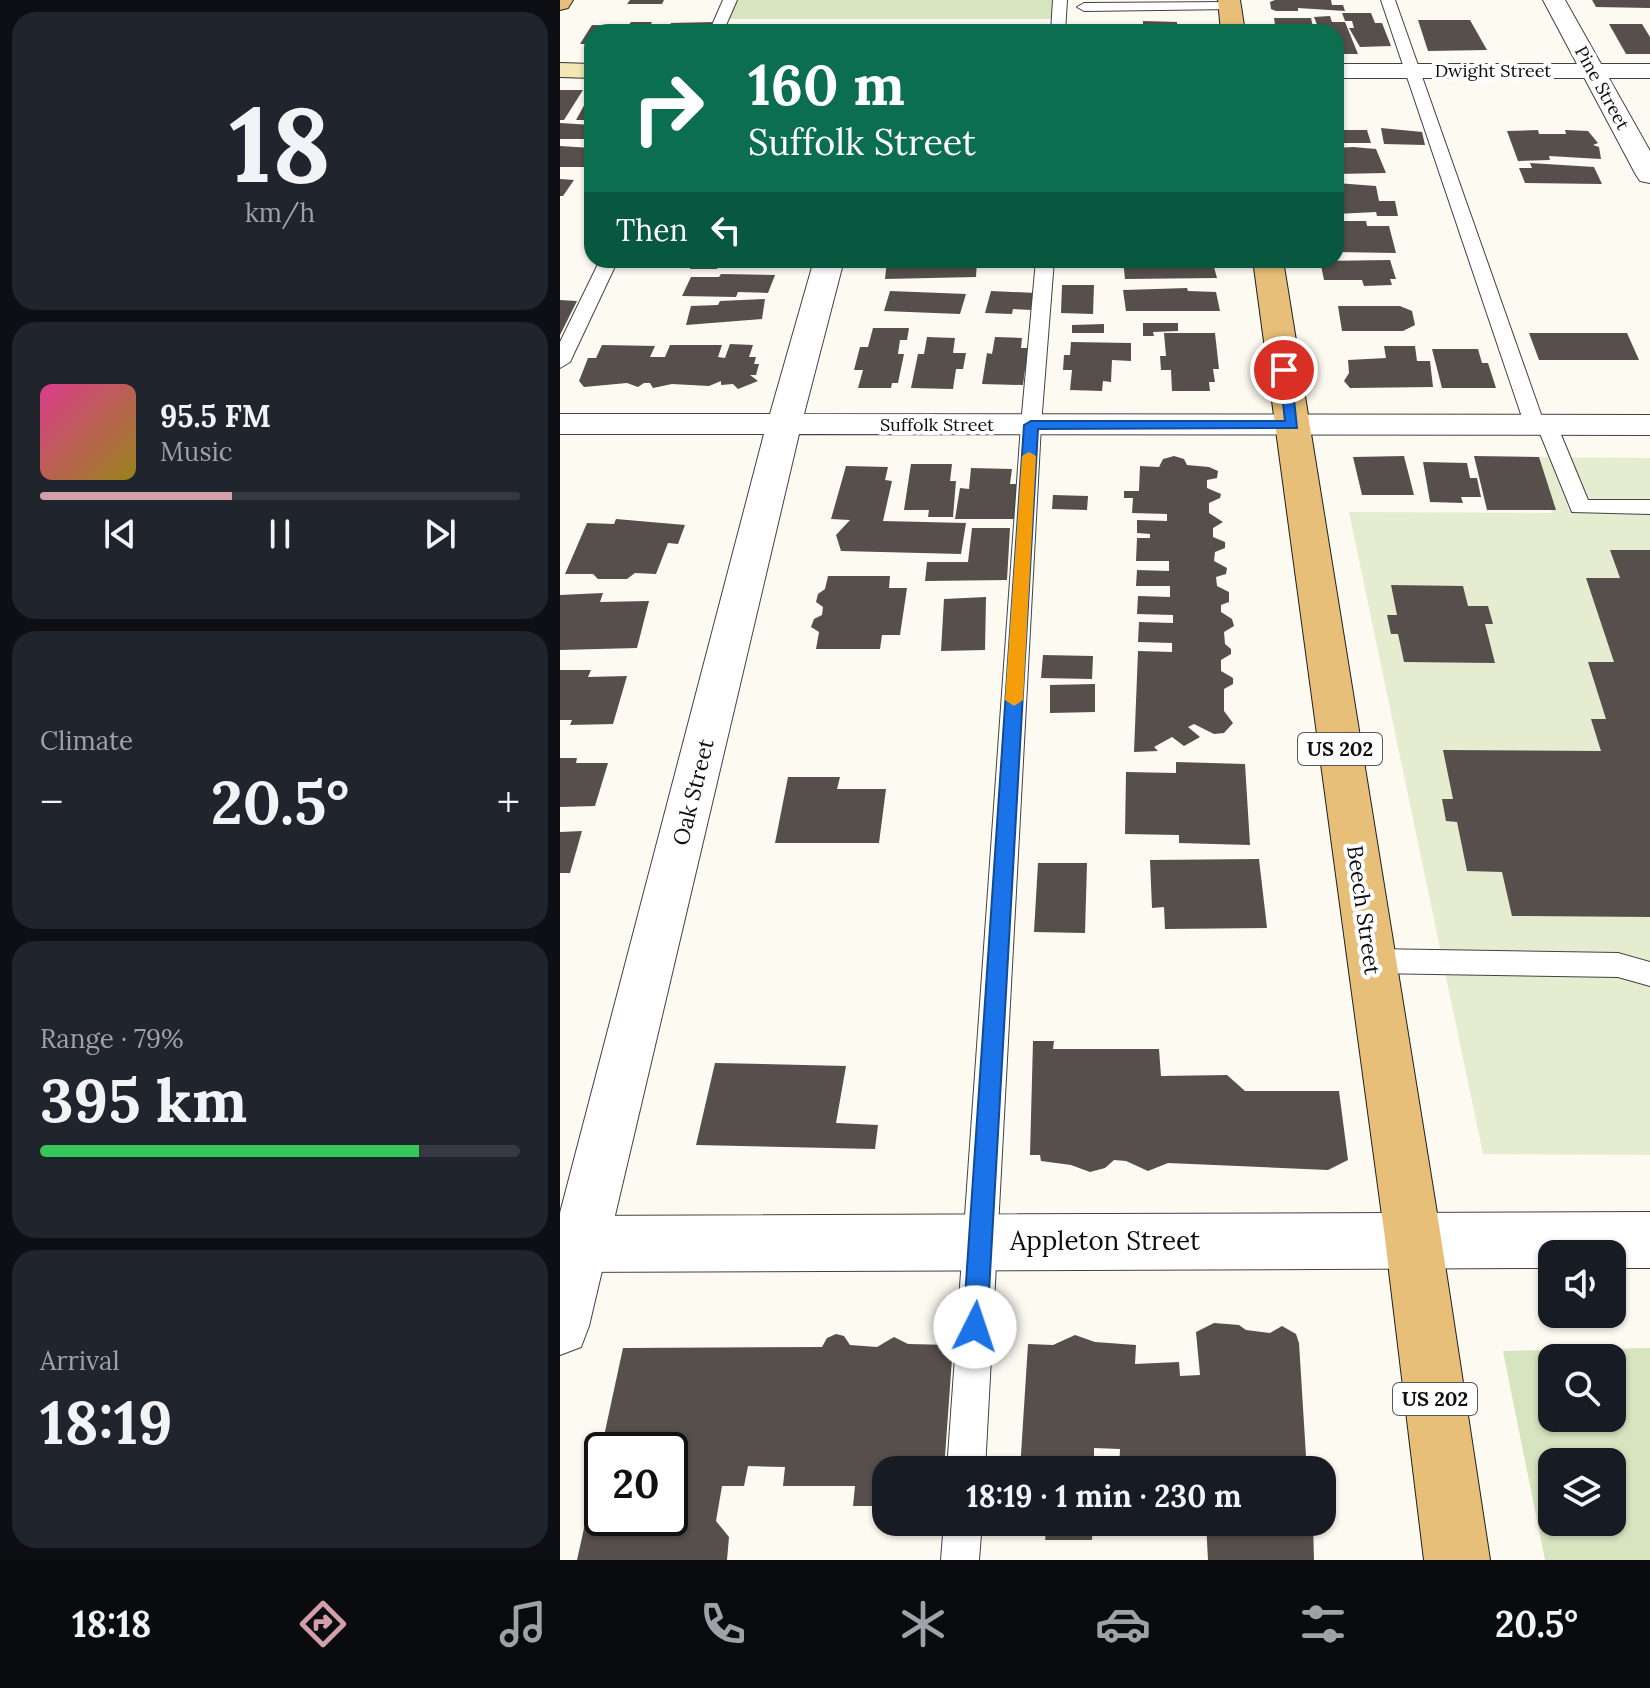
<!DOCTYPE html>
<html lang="en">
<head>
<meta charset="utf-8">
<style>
	:root { --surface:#171b24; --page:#20242c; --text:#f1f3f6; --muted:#9ea1a6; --line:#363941; --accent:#d29faa }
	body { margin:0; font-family:Lora,serif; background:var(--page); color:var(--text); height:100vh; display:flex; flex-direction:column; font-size:30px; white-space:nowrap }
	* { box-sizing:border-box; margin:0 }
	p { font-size:26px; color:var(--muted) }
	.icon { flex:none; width:44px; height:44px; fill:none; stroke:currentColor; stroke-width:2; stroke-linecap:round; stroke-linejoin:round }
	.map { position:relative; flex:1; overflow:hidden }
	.side { display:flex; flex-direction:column; gap:12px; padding:12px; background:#0d0f14; width:560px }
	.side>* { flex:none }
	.guide { position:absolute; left:24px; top:24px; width:760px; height:244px; border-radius:24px; box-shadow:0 2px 6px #0004; background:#0b6e4f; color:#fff; overflow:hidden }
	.tools { position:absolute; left:978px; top:1240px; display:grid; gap:16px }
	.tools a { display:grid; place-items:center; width:88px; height:88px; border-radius:16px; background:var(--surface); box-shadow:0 2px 6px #0004; font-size:40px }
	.speed { position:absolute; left:24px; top:1432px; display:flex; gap:16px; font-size:40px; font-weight:700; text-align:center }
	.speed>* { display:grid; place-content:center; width:104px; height:104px; border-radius:50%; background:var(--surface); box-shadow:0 2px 6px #0004; line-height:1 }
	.speed .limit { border:4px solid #111; border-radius:12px; background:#fff; color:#111 }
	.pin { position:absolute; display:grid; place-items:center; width:68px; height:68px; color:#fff; margin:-34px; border:4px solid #fff; border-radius:50%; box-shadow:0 2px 8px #0007 }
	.me { position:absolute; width:88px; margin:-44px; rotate:4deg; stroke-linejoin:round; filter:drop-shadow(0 0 6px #0008) }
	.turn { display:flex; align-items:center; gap:28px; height:168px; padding:0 32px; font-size:36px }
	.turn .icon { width:104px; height:104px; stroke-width:2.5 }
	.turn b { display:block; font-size:56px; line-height:68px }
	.then { display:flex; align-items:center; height:76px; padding:0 32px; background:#0003; gap:16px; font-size:30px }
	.big { font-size:60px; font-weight:700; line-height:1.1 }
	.side .tile { flex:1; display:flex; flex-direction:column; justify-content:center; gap:12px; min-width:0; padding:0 28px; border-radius:24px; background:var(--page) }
	.side .dial { align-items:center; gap:0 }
	.dial b { font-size:104px; line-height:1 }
	.song { display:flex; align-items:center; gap:24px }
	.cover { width:96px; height:96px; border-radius:12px; background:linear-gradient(135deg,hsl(330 70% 55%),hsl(50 70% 35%)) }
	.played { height:8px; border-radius:4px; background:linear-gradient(90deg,var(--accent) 40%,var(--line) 40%) }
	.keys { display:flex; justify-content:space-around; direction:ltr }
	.heat { display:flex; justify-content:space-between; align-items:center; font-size:44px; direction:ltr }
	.charge { height:12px; border-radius:6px; background:linear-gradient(90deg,#34c759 79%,var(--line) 0) }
	.trip { position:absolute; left:312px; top:1456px; width:464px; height:80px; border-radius:24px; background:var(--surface); box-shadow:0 2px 6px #0004; font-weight:700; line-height:80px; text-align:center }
	.tabs { display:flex; height:128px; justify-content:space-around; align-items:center; background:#090b0e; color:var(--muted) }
	.tabs .icon { width:56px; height:56px }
	.tabs .on { color:var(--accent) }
	.tabs b { font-size:36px; color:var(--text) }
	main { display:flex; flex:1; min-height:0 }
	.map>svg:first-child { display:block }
</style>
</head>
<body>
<main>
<section class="side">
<div class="tile dial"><b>18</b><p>km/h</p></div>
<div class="tile">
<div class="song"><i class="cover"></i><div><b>95.5 FM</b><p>Music</p></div></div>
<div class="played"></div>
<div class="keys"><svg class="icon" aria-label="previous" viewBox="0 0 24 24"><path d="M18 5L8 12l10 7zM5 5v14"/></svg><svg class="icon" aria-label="pause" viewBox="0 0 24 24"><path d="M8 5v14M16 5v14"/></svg><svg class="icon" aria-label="next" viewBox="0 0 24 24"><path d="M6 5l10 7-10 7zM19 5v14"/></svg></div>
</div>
<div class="tile"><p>Climate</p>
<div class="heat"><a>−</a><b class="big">20.5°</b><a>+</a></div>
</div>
<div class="tile"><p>Range · 79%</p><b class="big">395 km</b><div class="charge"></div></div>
<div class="tile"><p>Arrival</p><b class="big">18:19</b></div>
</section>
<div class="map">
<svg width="1090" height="1560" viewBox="0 0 1090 1560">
	<rect width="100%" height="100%" fill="#fdfaf2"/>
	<g fill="#d7e4c0" fill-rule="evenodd">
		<polygon points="175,0 492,0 492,19 167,19"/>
		<path d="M1090,1348v212h-105l-42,-209zM992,1358h60v60h-60zM992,1462h60v60h-60z"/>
	</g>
	<polygon fill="#e6ecd0" points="979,457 1090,458 1090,1155 923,1154 789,512 992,513"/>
	<g fill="#564f4c">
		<polygon points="70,0 104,0 102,4 67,4"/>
		<polygon points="715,0 771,0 772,5 783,5 785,11 738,8 738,11 716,11 711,9 710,2"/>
		<polygon points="1032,0 1090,0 1090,8 1036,7"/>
		<polygon points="782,13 811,13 815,23 822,23 831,46 800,47 789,28 794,28 792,21 785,21"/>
		<polygon points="770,16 772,22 785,22 798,54 781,54 776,50 776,32 760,32 754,17"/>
		<polygon points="714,18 751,18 753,27 742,27 750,32 716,32"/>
		<polygon points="858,20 910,20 927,50 868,51"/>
		<polygon points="583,21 617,22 617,32 583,32"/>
		<polygon points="71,22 92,22 90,26 96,26 92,32 32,32 32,44 20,44 32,25 68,26"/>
		<polygon points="154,22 150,32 107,32 111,23"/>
		<polygon points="1049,24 1082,24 1090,37 1090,54 1066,54"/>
		<polygon points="380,25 408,25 407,32 378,32"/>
		<polygon points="416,25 442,26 441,32 415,32"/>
		<polygon points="461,26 487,26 486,32 459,32"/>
		<polygon points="301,28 300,32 243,32 244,29"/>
		<polygon points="0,90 23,90 4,120 0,120"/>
		<polygon points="32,91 32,120 16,120"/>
		<polygon points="0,123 32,125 32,129 26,139 0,139"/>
		<polygon points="776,127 782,127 784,130 807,130 811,143 776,143"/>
		<polygon points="821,128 862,132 865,145 824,144"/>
		<polygon points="978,130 979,134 1006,134 1005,130 1028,131 1038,143 1033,145 1039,147 1041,159 989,156 990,160 958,161 947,131"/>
		<polygon points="0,146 32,148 32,157 26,167 0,167"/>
		<polygon points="793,147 816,149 826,173 776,174 776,148"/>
		<polygon points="970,163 1034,167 1042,184 965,183 959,168 972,168"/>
		<polygon points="0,179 14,180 3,196 0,196"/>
		<polygon points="776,183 816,186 819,201 835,201 838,216 817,216 816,212 776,214"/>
		<polygon points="776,221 806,221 807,226 829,226 836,253 776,252"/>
		<polygon points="133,260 212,260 211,264 158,265 157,269 130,269"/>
		<polygon points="327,260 417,260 416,277 325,279"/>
		<polygon points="563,260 652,260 657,278 565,279"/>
		<polygon points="830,260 836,279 830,279 832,285 804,286 802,280 764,280 760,261"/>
		<polygon points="161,274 215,275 208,293 178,292 176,297 122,296 131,277 159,277"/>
		<polygon points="502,285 534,285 533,314 501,313"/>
		<polygon points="627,288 628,291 656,292 660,311 566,311 563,290"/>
		<polygon points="330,291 406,294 400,314 324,311"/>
		<polygon points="431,291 476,293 472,310 453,309 452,314 425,313"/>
		<polygon points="205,299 202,319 126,325 131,306 158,305 160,301"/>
		<polygon points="0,300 17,301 0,335"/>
		<polygon points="778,306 840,306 852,311 855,325 843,331 782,331"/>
		<polygon points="583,323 618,323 618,331 593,332 594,336 583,336"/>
		<polygon points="544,324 544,333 512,333 512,325"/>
		<polygon points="313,328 349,328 347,340 340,340 338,354 344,354 338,383 332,383 331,388 298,388 303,370 294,370 300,347 308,347"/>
		<polygon points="604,333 655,333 659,369 653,369 655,382 649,382 650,391 612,391 611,370 601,370 600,356 606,356"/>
		<polygon points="969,333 1067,333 1079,360 979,360"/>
		<polygon points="367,337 395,338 393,353 406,353 403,369 396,369 393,389 351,388 358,354 364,354"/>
		<polygon points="435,337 462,338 461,348 474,348 471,369 465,369 463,385 422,384 427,353 432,354"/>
		<polygon points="511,342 571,343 571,361 552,360 551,382 543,381 542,391 510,390 512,370 503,370 504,355 510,355"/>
		<polygon points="170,344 193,345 189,357 196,357 194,364 199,364 196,375 190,375 198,381 178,389 173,384 161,385 161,381 149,386 112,384 93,388 90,383 84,383 78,387 67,383 24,387 19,381 28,358 36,358 42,345 95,346 90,357 105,357 110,345 162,345 158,357 165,358"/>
		<polygon points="824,346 855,346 857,361 870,361 873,387 790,388 784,381 789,373 788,360 826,358"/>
		<polygon points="872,349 918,349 922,363 928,363 936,388 882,388"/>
		<polygon points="614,456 624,459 627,465 649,467 658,471 657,478 647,480 647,488 661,494 660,498 649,503 649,513 663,522 653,528 653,537 665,542 665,548 655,552 654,561 667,568 666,574 656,577 657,586 669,592 669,602 661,605 661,612 672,619 674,626 664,632 665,644 671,649 671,654 661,660 661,671 673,678 673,684 664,689 664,711 673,723 664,733 654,734 634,724 628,727 640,737 624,746 612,737 594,747 598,751 574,752 578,651 612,652 612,643 578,642 579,622 613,623 613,615 577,614 578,596 610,597 610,586 576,586 577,570 609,571 609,561 576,561 577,538 590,538 590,534 577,533 577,520 607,521 607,514 572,513 573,498 564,498 564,491 579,491 580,466 599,467 603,459"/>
		<polygon points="844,456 854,495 802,495 793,457"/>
		<polygon points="914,456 979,457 996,510 927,510"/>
		<polygon points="863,462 907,463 910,478 917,478 921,497 901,497 903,503 870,502"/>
		<polygon points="351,464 392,464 390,481 396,481 393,517 368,517 369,510 344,510"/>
		<polygon points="286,466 328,467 325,480 332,481 323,521 406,523 401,554 281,551 276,535 290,520 271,519"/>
		<polygon points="411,468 452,469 450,484 458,484 454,519 395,519 400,488 409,489"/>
		<polygon points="493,495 528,496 527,510 492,509"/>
		<polygon points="56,519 125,525 118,544 108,543 96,574 75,573 67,579 38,579 33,574 5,574 27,523 54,524"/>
		<polygon points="412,528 450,528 447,580 365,581 367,562 408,562"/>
		<polygon points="1050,550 1090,550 1090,917 952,916 942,872 907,871 897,822 886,821 882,799 893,799 883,750 1041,751 1031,719 1046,719 1028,662 1054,662 1026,578 1060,578"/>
		<polygon points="268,576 330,576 329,588 347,588 340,635 322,635 320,649 256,649 259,632 251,627 254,619 262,615 263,607 256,602 258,594 265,589"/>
		<polygon points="831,585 903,586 908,606 928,606 933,624 925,624 935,663 844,662 838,634 831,634 827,615 837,615"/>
		<polygon points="43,593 40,602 89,601 77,648 0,650 0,595"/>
		<polygon points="426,597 425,650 381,651 384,599"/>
		<polygon points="483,655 533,656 532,679 481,678"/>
		<polygon points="0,670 31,670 28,677 67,676 53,724 10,725 12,720 0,720"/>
		<polygon points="535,684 535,712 490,713 490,685"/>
		<polygon points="0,758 17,758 16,763 48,763 35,806 0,807"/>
		<polygon points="616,762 685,764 690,845 619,843 619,835 565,834 566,772 616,773"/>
		<polygon points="228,777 280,777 277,789 326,789 319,843 215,843"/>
		<polygon points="22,831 10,873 0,873 0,832"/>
		<polygon points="699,859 707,928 605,929 604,907 592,908 590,860"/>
		<polygon points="478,863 527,863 525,933 474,932"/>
		<polygon points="473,1041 494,1041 493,1049 599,1049 601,1076 667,1075 685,1091 779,1091 788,1160 768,1170 608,1163 588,1171 566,1161 554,1160 545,1168 530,1172 511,1165 481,1161 480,1155 470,1155"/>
		<polygon points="155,1063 286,1066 276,1123 318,1125 315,1149 136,1145"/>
		<polygon points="654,1323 679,1325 686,1330 710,1333 722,1326 736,1334 739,1343 746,1456 757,1470 559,1470 560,1449 534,1448 534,1470 460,1470 468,1344 493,1345 515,1335 535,1342 576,1345 575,1364 619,1362 620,1376 640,1375 636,1332"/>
		<polygon points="276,1334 284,1336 290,1345 317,1347 334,1337 348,1344 393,1345 384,1470 326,1470 326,1506 293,1506 295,1486 223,1486 225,1467 188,1466 184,1486 162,1486 156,1521 169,1537 167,1560 17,1560 41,1452 42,1518 110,1518 110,1450 41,1450 63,1348 262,1347 267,1338"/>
		<polygon points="487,1522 533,1522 532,1540 485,1540"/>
		<polygon points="646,1522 753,1522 754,1560 648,1560"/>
	</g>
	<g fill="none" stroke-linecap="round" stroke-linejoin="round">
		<defs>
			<g id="service">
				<polygon points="163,0 177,0 163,32 149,32"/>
				<polygon points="493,0 507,0 505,32 491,32"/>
				<polygon points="821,0 835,0 983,420 994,421 997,425 1028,500 1090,500 1090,514 1012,512 979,431 968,430 965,426"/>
				<polygon points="669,2 674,3 674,9 524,11 517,7 524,3"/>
				<polygon points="40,260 58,260 10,362 0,368 0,342"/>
				<polygon points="476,260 494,260 481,425 425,1470 387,1470 461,425"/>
				<polygon points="812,949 1058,953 1090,962 1090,986 1058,977 812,973 802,970 798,961 802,952"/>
				<polygon points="384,1522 422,1522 419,1560 381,1560"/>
			</g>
			<g id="minor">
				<polygon points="983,0 1005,0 1090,151 1090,183 1080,181 1076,175"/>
				<polygon points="254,260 284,260 244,414 1090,415 1090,435 239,434 29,1326 21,1347 0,1355 0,1213 204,434 0,434 0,414 210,414"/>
			</g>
			<g id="tertiary">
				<rect x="776" y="64" width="314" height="14"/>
				<polygon points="1090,1212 1090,1268 1052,1268 1052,1254 992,1254 992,1268 0,1272 0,1216"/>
			</g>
			<polygon id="secondary" points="0,63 32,64 32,78 0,77"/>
			<g id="primary">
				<polygon points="0,0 13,0 8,8 0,10"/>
				<polygon points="658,0 680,0 685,32 661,32"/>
				<polygon points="693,260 723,260 881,1238 930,1560 864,1560 825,1238"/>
			</g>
		</defs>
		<use href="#service" stroke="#424242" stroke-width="2"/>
		<use href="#minor" stroke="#424242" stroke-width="2"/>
		<use href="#tertiary" stroke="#424242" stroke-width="2"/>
		<use href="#secondary" stroke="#313131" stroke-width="2"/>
		<use href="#primary" stroke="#202020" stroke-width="2"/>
		<use href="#service" fill="#fff" fill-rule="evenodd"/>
		<use href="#minor" fill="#fff" fill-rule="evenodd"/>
		<use href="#tertiary" fill="#fff" fill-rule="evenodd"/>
		<use href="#secondary" fill="#f5e6b6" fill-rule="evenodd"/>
		<use href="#primary" fill="#e7bf79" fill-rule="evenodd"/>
	</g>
	<polygon fill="#1a73e8" stroke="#114b97" stroke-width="2" points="719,368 731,370 737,428 478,429 427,1327 424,1336 415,1340 406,1336 403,1327 464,425 471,421 725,421"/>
	<polygon fill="#f59e0b" points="469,452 476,456 463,700 454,706 445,700 462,456"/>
	<g text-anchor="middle" stroke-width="8" stroke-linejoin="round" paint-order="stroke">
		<g font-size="18" fill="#0f0f0f" stroke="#fff">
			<text x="933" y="77">Dwight Street</text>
			<text transform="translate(1042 88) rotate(61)" y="6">Pine Street</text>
			<text x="377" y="431">Suffolk Street</text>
		</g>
		<g fill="#fff" stroke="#575757" stroke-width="2">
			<rect x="738" y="733" width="84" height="32" rx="6"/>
			<rect x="833" y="1383" width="84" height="32" rx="6"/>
		</g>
		<g font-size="20" font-weight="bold" fill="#0f0f0f">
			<text x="780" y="756">US 202</text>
			<text x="875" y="1406">US 202</text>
		</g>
		<g font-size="22" fill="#0f0f0f" stroke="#fff">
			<text transform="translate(133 792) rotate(-76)" y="8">Oak Street</text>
			<text transform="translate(804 910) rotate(82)" y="8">Beech Street</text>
		</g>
		<g font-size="26" fill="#0f0f0f" stroke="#fff">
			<text x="545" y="1250">Appleton Street</text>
		</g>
	</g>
</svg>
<div class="tools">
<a><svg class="icon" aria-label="sound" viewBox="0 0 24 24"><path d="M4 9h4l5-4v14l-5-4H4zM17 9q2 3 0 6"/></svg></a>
<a><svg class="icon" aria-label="search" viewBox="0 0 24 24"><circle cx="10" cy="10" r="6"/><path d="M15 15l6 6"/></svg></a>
<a><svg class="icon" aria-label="layers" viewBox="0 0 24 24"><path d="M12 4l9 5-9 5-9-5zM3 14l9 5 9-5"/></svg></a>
</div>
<div class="speed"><div class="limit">20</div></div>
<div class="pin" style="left:724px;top:370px;background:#d93025"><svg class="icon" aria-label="arrive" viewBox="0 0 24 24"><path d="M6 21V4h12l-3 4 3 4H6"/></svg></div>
<svg class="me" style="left:415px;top:1327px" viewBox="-20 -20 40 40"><circle r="19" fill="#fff"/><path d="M0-13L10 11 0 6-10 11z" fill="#1a73e8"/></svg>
<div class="trip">18:19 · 1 min · 230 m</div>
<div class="guide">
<div class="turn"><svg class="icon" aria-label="right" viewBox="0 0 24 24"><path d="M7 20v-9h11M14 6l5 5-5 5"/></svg><div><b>160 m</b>Suffolk Street</div></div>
<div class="then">Then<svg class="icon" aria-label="left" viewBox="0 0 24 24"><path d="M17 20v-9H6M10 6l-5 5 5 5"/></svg></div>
</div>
</div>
</main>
<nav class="tabs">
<b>18:18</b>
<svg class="icon on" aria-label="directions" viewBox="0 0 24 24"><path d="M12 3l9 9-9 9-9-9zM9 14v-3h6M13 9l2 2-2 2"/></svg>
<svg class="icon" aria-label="music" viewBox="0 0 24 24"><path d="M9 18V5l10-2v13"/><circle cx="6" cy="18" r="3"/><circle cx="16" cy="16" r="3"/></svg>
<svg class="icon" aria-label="phone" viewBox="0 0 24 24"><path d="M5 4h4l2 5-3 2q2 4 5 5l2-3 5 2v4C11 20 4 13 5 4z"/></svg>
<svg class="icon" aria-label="climate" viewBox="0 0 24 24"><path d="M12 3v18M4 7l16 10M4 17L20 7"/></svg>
<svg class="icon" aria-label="car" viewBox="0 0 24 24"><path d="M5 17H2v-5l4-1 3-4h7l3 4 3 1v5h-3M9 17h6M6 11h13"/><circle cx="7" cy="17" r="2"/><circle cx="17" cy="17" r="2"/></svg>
<svg class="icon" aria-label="filters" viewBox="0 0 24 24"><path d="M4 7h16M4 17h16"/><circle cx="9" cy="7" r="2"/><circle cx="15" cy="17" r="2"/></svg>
<b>20.5°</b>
</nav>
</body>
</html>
